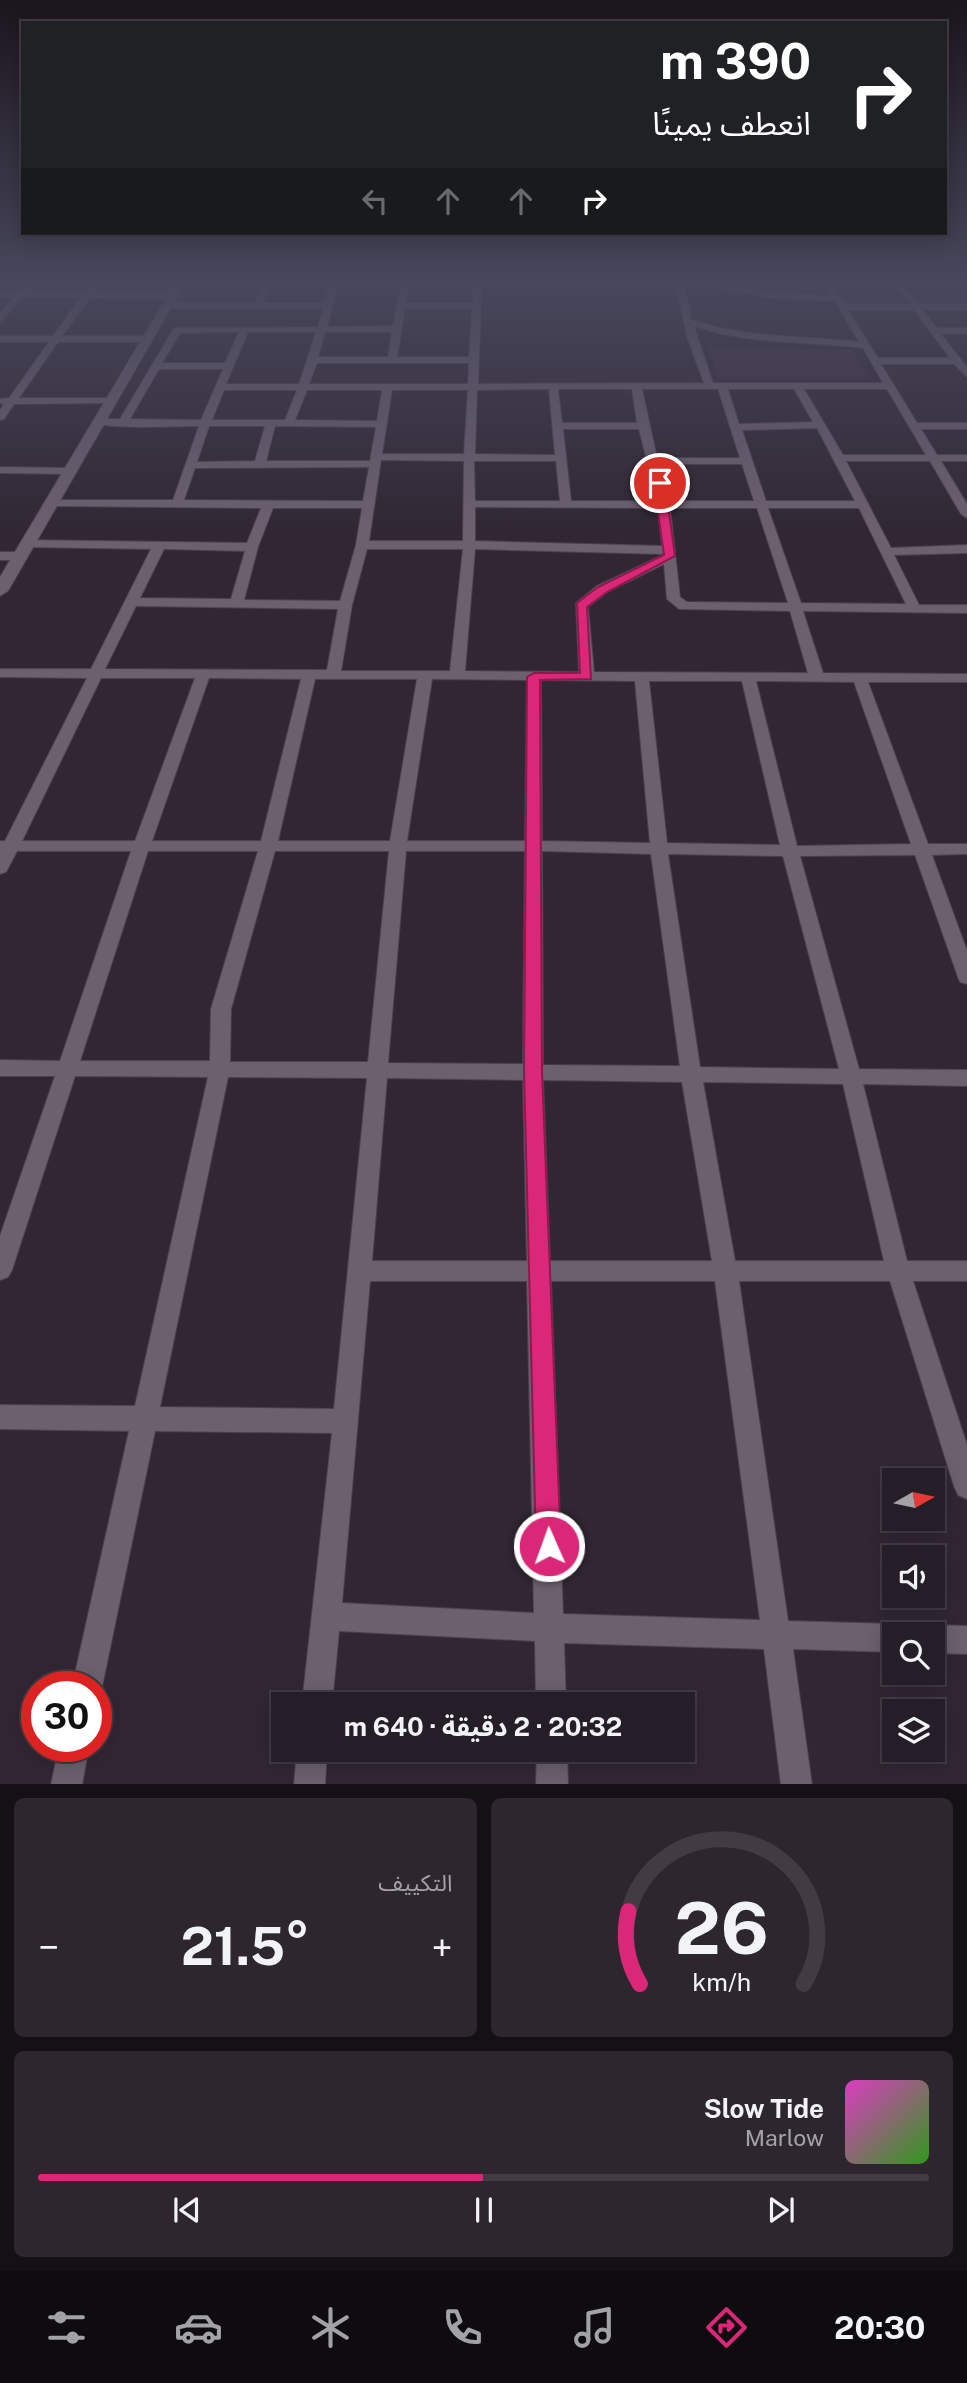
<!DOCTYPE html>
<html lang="ar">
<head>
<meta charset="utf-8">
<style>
	:root { --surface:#251d27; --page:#2d262f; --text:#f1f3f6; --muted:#a3a2a7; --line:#423b44; --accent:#db2777 }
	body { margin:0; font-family:"Public Sans","Noto Sans Arabic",sans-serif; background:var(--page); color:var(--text); direction:rtl; height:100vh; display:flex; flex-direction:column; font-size:26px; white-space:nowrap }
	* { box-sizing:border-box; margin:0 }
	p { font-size:23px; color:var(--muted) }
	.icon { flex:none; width:38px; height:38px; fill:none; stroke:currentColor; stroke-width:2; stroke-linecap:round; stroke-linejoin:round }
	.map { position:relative; height:1784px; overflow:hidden; direction:ltr }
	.drawer { display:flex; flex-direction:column; gap:14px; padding:14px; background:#141015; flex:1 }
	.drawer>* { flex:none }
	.banner { position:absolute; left:21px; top:21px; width:926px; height:214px; border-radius:0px; box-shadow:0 4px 18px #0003,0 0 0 2px var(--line); direction:rtl; background:#202124; color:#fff; overflow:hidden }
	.needle { width:46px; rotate:81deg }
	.buttons { position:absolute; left:882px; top:1468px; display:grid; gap:14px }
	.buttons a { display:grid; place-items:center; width:63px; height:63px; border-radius:0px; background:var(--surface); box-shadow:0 4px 18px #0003,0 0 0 2px var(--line); font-size:35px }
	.speed { position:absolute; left:21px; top:1671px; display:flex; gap:14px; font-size:35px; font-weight:700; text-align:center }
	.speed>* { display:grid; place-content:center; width:91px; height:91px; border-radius:50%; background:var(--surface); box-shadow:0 4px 18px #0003,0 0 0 2px var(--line); line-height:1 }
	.speed .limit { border:10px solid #d22; background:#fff; color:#111 }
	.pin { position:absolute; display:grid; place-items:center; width:60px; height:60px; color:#fff; margin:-30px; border:4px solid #fff; border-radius:50%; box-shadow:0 2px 7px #0007 }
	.me { position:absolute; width:77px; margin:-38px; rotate:358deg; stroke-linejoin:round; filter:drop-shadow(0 0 5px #0008) }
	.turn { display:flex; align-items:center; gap:24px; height:147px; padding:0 21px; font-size:32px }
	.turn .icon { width:91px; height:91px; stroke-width:2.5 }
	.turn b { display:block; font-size:49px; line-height:60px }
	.lanes { display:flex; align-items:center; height:66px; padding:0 21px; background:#0003; justify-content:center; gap:35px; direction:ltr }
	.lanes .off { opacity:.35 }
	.big { font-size:52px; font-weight:700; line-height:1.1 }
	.drawer .tile { flex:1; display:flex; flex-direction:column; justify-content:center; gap:10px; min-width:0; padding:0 24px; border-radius:10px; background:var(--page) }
	.drawer .dial { align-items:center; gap:0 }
	.dial svg { height:182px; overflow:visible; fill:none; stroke:var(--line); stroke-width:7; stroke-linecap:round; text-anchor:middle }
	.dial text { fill:var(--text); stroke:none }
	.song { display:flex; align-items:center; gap:21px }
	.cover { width:84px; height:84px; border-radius:10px; background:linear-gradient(135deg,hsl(310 70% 55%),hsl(110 70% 35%)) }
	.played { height:7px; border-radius:4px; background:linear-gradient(90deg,var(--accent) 50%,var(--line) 50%) }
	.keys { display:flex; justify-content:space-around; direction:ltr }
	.heat { display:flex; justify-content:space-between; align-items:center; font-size:38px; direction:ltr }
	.drawer .tiles { flex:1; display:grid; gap:14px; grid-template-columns:1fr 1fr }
	.tile:last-child { grid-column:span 2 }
	.trip { position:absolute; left:271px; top:1692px; width:424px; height:70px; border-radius:0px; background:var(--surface); box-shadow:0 4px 18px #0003,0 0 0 2px var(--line); font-weight:700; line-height:70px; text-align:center; direction:rtl }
	.tab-bar { display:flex; height:112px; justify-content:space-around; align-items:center; background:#0f0c10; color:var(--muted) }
	.tab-bar .icon { width:49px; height:49px }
	.tab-bar .active { color:var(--accent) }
	.tab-bar b { font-size:32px; color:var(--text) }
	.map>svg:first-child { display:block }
</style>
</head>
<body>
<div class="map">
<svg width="967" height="1785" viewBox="0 0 967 1785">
	<rect width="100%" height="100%" fill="#312734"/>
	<polygon fill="#3d2e40" points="708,348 852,349 871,379 718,379"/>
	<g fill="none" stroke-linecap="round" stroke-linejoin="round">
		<defs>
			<g id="minor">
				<polygon points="28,280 36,280 27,292 85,292 94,280 102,280 93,293 174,293 178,296 174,299 90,298 62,336 148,336 153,339 148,342 58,342 19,398 111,398 116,401 115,403 14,404 4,419 0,420 0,410 4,404 0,403 0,399 9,398 49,342 0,342 0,336 53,336 81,297 23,297 0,322 0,313 14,297 0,297 0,291 18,292"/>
				<path d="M264,280h8l-9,23h61l7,-23h8l-12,47 66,-1 9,-46h8l-4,23h67l1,-23h8l-4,104 226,-1 -17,-46 -12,-57h26l68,12 63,4 -10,-16h78l19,24h48v6h-44l14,18h30v6h-26l26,33v10l-13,-13h-73l36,59h50v6h-46l16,26h30v6h-26l26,43v14l-6,-4 -31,-53h-84l45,87 76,-3v8l-73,2 25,50h48v8l-164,-2 20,62 144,1v8h-99l60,162h39v10l-35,1 35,96v33l-7,-2 -2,-5 -43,-122 -115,1 59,213 108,1v16l-104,-2 44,177h60v20h-54l54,164v54l-9,-4 -4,-9 -64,-205h-151l49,340 106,3 10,4 3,6h-13v18l-101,-3 19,136h-31l-17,-136 -200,-6 2,61h-30l-1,-63 -196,-10 -7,73h-30l30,-271 -177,-2 -53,256 -6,11v-11h-24l57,-256 -129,-2v-24l135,1 73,-329 -133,-1 -63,194 -4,7 -8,3v-44l55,-160h-55v-16l60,1 71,-210h-114l-11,21 -6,2v-33h5l82,-163 -87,-1v-8h91l60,-120 -123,-2 -4,-1v-6l223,3 14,-35 -209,-2 -6,-3 6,-3h121l26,-74c-19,0 -94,4 -105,-4l5,-3h21l54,-91 144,-1 5,-18 -154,-1 -4,-3 4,-3 86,1zM683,280l86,18 66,3 24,41c-59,-7 -110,-3 -167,-22zM833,284h62l15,20h-65zM405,309h67l-3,48h-72zM848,310h66l36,48h-72zM694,326c54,19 112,15 169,22l20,35h-170zM239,332l-14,31h-63l18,-30zM248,332h68l-17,52h-73zM325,332h67l-4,25h-70zM317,363h152l-1,21h-159zM159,369h64l-22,51 -71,-1zM549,389l6,66 -80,-1 2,-64zM558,389h74l5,34h-75zM642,389h76l22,69h-83zM728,389h66l19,33 -74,2zM804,389h83l39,66h-83zM224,390h73l-12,30h-73zM307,390h75l-5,31 -82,-1zM392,390h76l-4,64h-82zM209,426h56l-10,35 -58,1zM275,426l101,1 -6,34h-104zM817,428l38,73h-89l-24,-71zM563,429h76l18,72h-86zM381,460l83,1 -1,80h-94zM474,461h82l4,40h-85zM659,464h83l12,37h-85zM369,467l-6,34 -179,-1 11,-32zM475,507l183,1 4,38 -187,-5zM273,508h89l-6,37 -16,56 -96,-1 14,-53zM670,508h87l31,95 -101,-1 -7,-5zM768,508h91l47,96 -105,-1zM164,549l81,2 -14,48 -91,-1zM367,549h96l-13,122h-109l11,-66zM475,549l188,5v1l-66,31 -21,17 3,69 -114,-1zM664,564l3,35 12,10 111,2 18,62 -214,-1 -6,-65 19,-15zM136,606l202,3 -11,61 -222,-1zM101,678h94l-60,163h-113zM209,678l92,1 -40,162h-109zM315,679h102l-27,162h-112zM432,679l95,1 -2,161h-118zM541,680l94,1 15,162 -108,-2zM649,681h93l38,164 -113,-2zM756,681l98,1 57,162 -114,2zM148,851h110l-47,158 -1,52h-130zM275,851h114l-21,211h-138l1,-53zM406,851h119l-2,213 -135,-1zM542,851l109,3 29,212 -137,-1zM668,854l115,2 56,213 -139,-2zM228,1077l139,1 -33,331 -174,-2zM387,1078l136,2 4,181h-155zM543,1080l139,2 30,179h-162zM703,1082l140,2 41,177h-149zM370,1281h157l7,332 -192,-10zM551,1281h164l45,339 -197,-6z"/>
				<polygon points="0,467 69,468 75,471 69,474 0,473"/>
				<polygon points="0,552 21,552 27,556 21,560 0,560"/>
				<polygon points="933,1625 967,1626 967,1654 933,1653 933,1634 920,1634 923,1629"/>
				<polygon points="59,1746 89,1746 82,1785 51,1785"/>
				<polygon points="297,1750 327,1750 325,1785 294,1785"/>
				<polygon points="537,1750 567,1750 568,1785 536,1785"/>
			</g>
			<polygon id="tertiary" points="177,280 187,280 8,591 0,596 0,577"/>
		</defs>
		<use href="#minor" stroke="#4b424d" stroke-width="2"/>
		<use href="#tertiary" stroke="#4b424d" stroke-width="2"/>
		<use href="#minor" fill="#6c606f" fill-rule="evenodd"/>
		<use href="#tertiary" fill="#6c606f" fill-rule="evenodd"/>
	</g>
	<linearGradient id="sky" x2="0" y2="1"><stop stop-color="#1b151d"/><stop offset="0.53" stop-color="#48475c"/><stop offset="1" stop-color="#48475c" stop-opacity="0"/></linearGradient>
	<rect width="967" height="530" fill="url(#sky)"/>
	<polygon fill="#db2777" stroke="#8e194d" stroke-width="2" points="660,480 665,483 675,556 607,592 587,607 591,679 540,680 542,1072 561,1546 557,1554 549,1558 540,1554 536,1546 524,1072 527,677 534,673 580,673 577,603 598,587 664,555 654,483"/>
</svg>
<div class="buttons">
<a><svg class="needle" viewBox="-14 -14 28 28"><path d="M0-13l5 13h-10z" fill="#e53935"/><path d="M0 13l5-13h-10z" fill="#a3a2a7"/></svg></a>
<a><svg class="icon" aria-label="sound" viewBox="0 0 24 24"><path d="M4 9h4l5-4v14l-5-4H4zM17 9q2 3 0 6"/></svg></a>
<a><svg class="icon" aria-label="search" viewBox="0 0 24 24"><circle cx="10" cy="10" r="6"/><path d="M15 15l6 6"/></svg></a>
<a><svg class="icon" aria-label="layers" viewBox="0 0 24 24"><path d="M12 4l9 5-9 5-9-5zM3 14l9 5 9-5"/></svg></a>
</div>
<div class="speed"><div class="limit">30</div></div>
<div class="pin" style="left:660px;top:483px;background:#d93025"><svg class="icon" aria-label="arrive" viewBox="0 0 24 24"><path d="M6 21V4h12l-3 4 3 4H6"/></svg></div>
<svg class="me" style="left:549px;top:1546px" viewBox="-20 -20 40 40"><circle r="17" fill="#db2777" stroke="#fff" stroke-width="3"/><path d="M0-11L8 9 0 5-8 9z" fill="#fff"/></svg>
<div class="trip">20:32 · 2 دقيقة · 640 m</div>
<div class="banner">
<div class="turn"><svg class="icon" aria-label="right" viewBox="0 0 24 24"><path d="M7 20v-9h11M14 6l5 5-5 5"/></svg><div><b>390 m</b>انعطف يمينًا</div></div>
<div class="lanes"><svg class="icon off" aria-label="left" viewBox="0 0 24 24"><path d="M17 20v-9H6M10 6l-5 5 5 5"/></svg><svg class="icon off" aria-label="ahead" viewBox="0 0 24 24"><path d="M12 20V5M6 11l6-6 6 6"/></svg><svg class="icon off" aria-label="ahead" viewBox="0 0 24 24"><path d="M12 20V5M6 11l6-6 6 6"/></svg><svg class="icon" aria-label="right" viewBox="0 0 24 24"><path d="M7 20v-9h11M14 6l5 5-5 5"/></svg></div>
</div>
</div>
<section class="drawer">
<div class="tiles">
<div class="tile dial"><svg viewBox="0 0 100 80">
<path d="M14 69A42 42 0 1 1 86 69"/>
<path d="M14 69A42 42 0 0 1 9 37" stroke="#db2777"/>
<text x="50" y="56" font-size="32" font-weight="700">26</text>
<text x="50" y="72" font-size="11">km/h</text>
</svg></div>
<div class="tile"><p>التكييف</p>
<div class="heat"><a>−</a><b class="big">21.5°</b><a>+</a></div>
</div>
<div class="tile">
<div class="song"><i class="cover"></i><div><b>Slow Tide</b><p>Marlow</p></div></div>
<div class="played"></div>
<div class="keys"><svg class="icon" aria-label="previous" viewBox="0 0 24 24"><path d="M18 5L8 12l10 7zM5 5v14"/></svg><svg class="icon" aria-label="pause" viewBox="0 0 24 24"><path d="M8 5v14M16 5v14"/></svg><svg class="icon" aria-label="next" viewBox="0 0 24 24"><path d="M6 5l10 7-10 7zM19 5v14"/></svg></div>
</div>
</div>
</section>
<nav class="tab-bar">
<b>20:30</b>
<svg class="icon active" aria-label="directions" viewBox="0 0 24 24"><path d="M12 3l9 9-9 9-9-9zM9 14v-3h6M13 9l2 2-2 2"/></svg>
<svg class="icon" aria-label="music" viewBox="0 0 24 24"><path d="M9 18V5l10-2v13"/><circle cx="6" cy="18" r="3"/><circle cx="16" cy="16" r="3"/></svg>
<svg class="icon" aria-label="phone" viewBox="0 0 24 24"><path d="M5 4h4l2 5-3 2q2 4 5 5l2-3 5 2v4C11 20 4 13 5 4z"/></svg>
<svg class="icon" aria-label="climate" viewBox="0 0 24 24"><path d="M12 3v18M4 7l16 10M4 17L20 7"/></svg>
<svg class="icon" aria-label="car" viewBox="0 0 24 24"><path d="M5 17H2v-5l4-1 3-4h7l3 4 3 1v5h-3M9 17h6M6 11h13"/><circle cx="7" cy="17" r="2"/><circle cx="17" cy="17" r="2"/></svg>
<svg class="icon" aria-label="filters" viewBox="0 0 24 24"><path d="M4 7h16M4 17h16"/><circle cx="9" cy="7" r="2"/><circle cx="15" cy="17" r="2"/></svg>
</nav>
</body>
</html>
